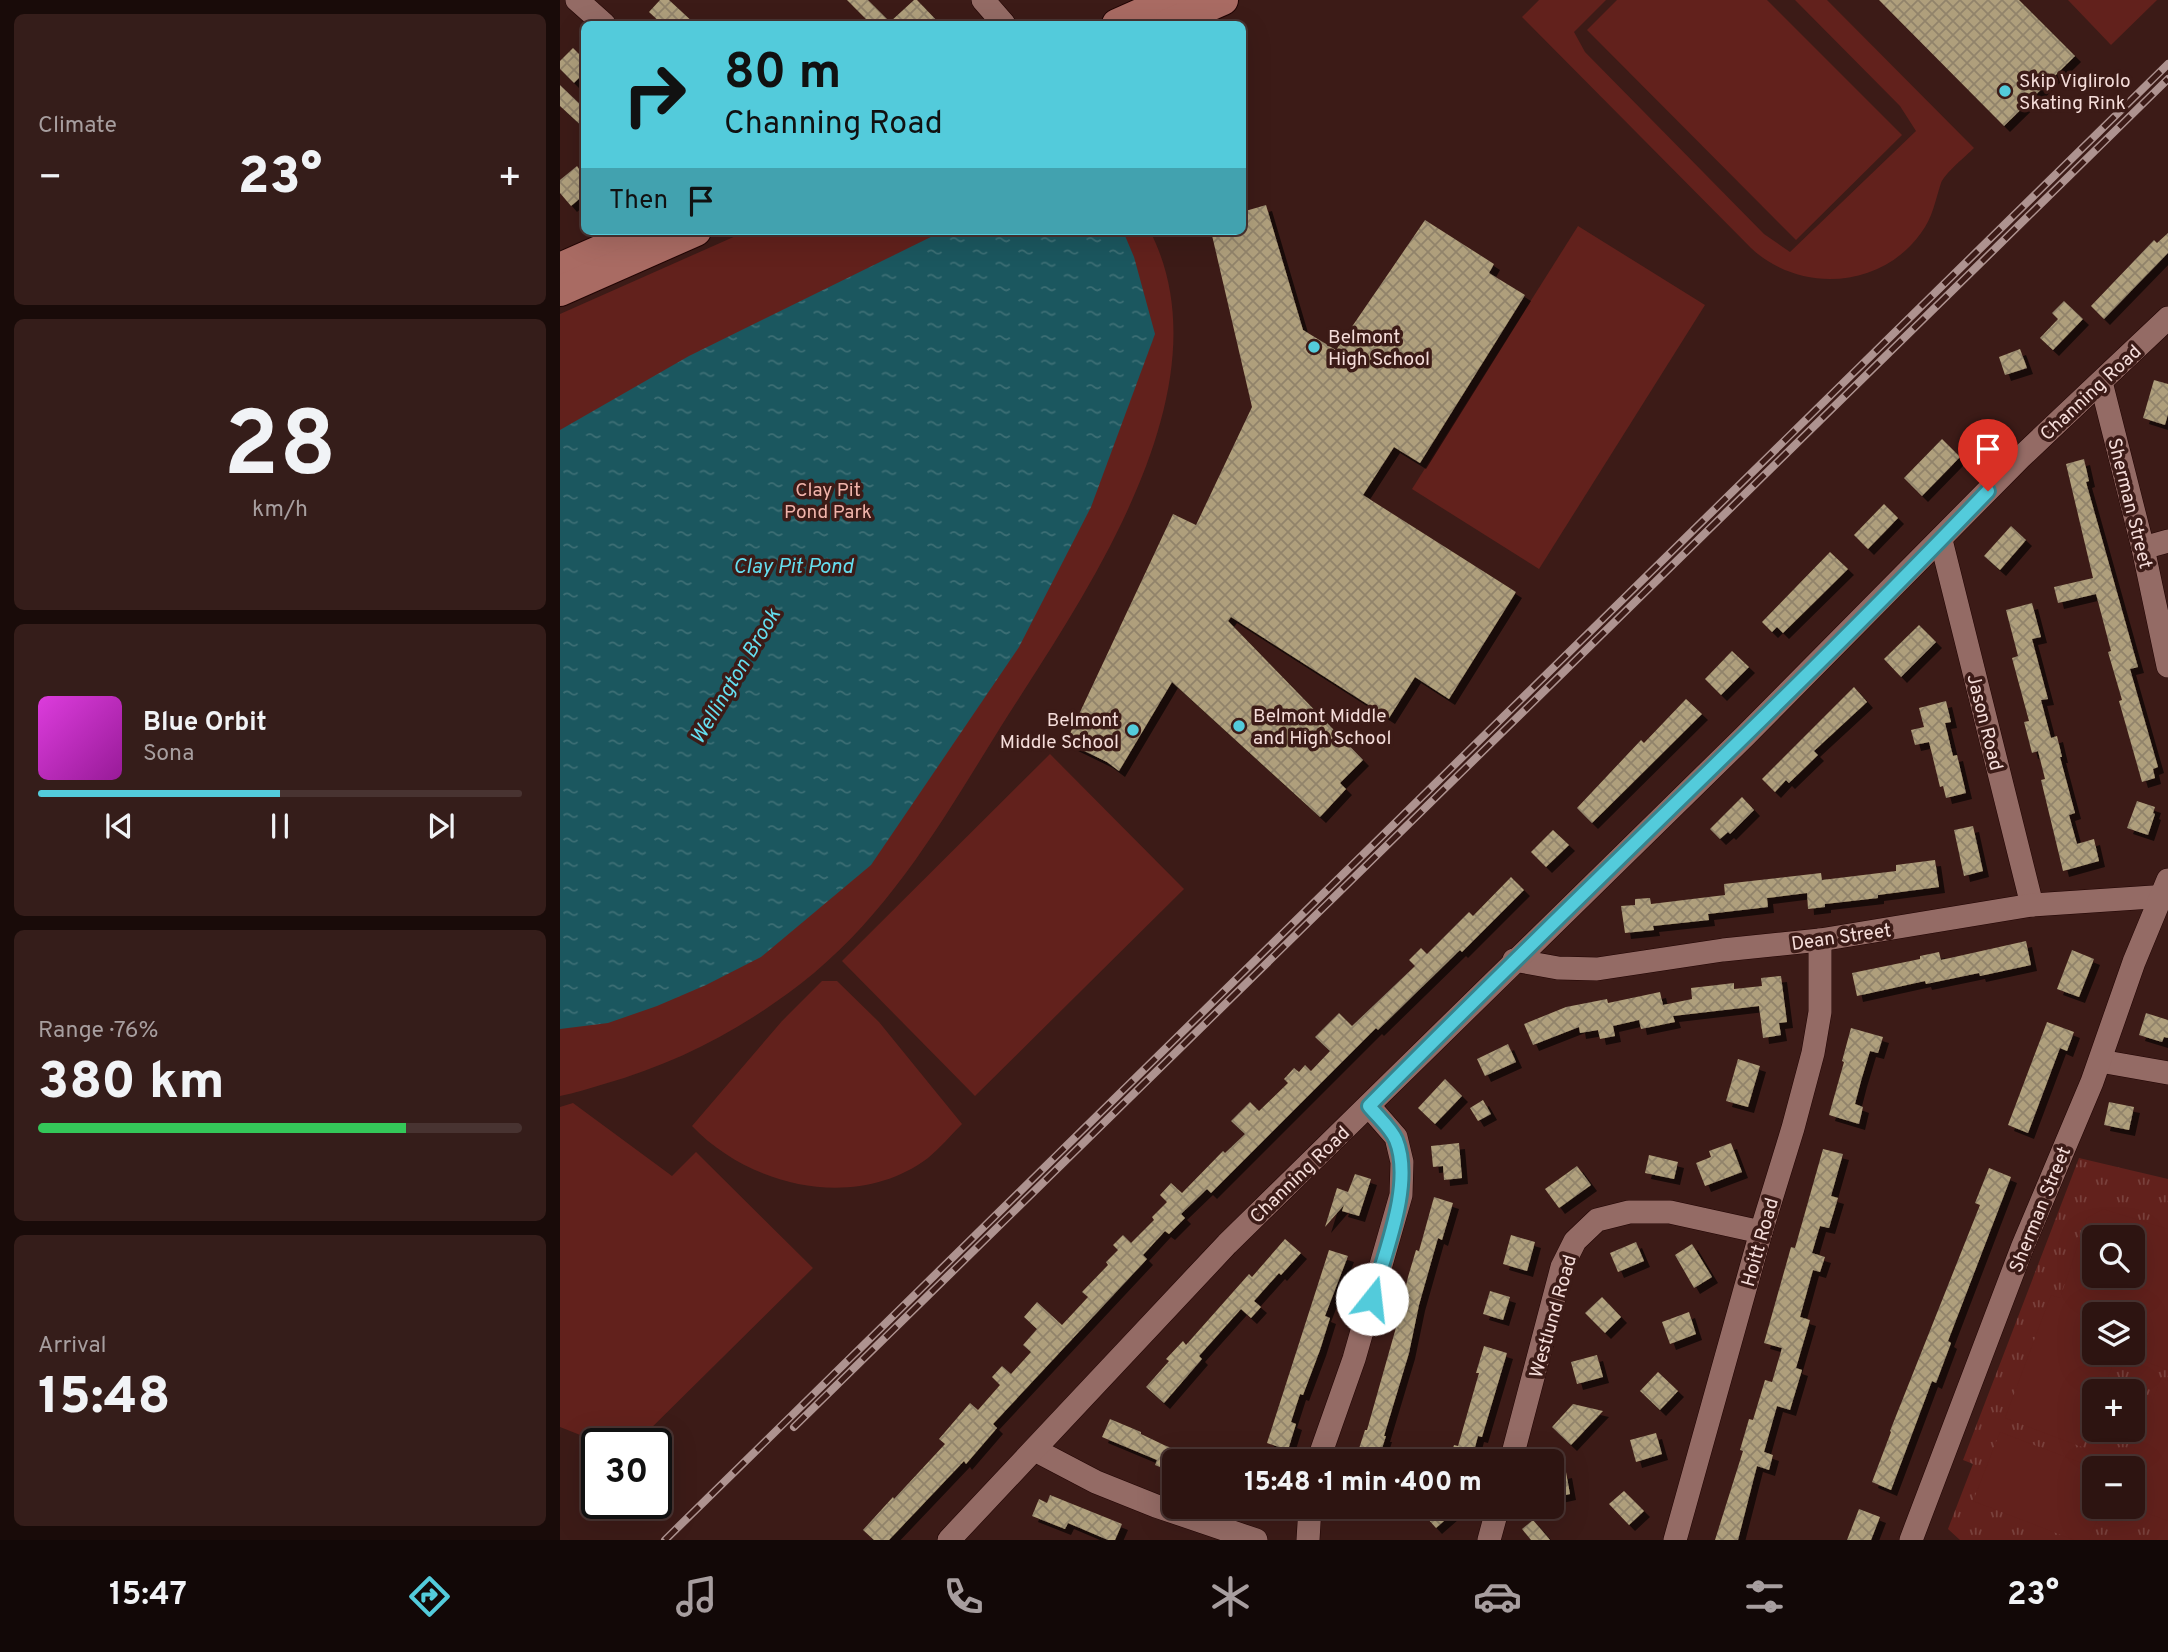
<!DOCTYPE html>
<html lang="en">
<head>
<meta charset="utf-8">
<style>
	:root { --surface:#2d1411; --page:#351d1a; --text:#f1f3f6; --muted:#a79e9f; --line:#483331; --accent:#53cbdb }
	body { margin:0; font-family:Overpass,sans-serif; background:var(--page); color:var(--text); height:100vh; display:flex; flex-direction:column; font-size:26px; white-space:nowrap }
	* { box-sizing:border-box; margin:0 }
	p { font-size:23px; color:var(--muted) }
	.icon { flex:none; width:38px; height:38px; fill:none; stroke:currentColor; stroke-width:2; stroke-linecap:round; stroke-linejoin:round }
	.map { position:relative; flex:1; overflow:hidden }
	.panel { display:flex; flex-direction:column; gap:14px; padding:14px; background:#190b09; width:560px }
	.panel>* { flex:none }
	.banner { position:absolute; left:21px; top:21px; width:665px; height:214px; border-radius:10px; box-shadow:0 7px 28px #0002,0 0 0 2px var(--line); background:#53cbdb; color:#111; overflow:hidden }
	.tools { position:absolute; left:1522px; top:1225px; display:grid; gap:14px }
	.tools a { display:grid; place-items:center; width:63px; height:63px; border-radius:10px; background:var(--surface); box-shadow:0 7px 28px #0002,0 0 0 2px var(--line); font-size:35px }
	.speed { position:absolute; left:21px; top:1428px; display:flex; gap:14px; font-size:35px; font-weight:700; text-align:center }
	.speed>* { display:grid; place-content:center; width:91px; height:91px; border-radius:50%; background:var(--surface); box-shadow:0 7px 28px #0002,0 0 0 2px var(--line); line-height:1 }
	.speed .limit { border:4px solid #111; border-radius:10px; background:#fff; color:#111 }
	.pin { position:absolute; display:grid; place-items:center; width:60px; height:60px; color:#fff; margin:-72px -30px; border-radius:50% 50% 50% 0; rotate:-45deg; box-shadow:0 0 7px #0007 }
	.pin .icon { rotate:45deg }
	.me { position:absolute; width:77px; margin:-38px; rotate:16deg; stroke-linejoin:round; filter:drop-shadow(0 0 5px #0008) }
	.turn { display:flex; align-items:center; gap:24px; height:147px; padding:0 28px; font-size:32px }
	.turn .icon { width:91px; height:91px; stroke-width:2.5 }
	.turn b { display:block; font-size:49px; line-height:60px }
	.then { display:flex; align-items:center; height:66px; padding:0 28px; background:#0003; gap:14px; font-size:26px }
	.big { font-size:52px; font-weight:800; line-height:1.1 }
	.panel .card { flex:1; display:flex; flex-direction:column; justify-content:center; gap:10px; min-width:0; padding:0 24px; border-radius:10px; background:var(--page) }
	.panel .dial { align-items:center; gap:0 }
	.dial b { font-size:91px; line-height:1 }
	.song { display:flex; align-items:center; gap:21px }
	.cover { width:84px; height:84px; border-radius:10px; background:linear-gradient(135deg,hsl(300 70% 55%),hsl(300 70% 35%)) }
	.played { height:7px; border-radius:4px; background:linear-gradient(90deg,var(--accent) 50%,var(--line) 50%) }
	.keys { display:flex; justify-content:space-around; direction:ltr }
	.heat { display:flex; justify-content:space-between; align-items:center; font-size:38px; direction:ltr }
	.charge { height:10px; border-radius:5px; background:linear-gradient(90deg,#34c759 76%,var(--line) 0) }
	.trip { position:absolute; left:602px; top:1449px; width:402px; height:70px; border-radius:10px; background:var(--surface); box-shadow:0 7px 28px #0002,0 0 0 2px var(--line); font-weight:800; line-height:70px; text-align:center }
	.menu { display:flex; height:112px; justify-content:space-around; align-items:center; background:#120807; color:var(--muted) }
	.menu .icon { width:49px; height:49px }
	.menu .on { color:var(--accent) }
	.menu b { font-size:32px; color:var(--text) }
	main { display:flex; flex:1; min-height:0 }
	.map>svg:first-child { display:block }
</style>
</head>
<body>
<main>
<section class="panel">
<div class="card"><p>Climate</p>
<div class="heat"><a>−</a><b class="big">23°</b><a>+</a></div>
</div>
<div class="card dial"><b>28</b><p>km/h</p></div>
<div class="card">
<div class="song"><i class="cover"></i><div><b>Blue Orbit</b><p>Sona</p></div></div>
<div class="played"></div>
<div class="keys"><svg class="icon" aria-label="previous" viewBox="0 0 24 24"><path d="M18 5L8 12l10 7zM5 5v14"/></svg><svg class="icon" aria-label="pause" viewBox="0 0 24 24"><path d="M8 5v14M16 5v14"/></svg><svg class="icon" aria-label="next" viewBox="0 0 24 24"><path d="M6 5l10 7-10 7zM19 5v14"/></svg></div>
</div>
<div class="card"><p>Range · 76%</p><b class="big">380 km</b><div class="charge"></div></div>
<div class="card"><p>Arrival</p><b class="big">15:48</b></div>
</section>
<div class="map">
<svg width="1608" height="1540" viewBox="0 0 1608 1540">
	<defs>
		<pattern id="grass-tufts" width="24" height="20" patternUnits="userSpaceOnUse" patternTransform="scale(1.75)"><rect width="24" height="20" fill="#62211c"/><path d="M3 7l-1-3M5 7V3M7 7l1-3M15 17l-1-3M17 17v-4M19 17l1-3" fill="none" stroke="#79413c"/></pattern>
		<pattern id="water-ripples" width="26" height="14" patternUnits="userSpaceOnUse" patternTransform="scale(1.75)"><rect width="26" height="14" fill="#1b575f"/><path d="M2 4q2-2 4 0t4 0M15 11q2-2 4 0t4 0" fill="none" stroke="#3d6f75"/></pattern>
		<pattern id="building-cross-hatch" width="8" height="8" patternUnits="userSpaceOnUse" patternTransform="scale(1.75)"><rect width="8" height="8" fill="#af9f7b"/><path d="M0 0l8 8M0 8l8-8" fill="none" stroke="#91836a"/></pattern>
		<filter id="shadow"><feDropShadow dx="6" dy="6" stdDeviation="0" flood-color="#0009"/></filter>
	</defs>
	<rect width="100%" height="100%" fill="#3c1b17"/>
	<path fill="url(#grass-tufts)" fill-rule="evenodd" d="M1519,1158l89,21v361h-208l-12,-11 25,-65 -10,-4zM1535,1237h38v39h-38zM1535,1314h38v39h-38zM1535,1391h38v39h-38zM1535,1468h38v39h-38z"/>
	<g fill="#62211c" fill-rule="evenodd">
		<path d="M979,0h67l-32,32 11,20 179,182 26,18 126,-121 -16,-25 -105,-106h32l147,148c-8,8 -29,25 -33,35 -6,18 -8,34 -20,50 -40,56 -121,61 -170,15l-229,-231z"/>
		<polygon points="1057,0 1207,0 1342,135 1236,240 1027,30"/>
		<polygon points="1508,0 1597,0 1551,45"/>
		<polygon points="1018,226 1145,305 979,569 852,489"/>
		<path d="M187,231h403c81,159 -67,366 -150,497 -54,87 -106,178 -186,245 -62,51 -132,89 -210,111 -14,4 -29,9 -44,12v-782z"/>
		<polygon points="490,754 624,889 415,1096 282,961"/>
		<path d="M262,981h15l42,41 83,102c-11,11 -22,24 -34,34 -72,54 -178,29 -236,-32l90,-105z"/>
		<polygon points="13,1103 112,1176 136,1152 253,1268 75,1444 43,1444 0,1427 0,1107"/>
		<path d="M1543,1209l65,20v141l-27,-10 9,-27 -17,6v-25h-38v39h22l-14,38h-8v22l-13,34 -77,-29 46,-123 9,3 27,-80zM1535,1237h38v39h-38z"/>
		<polygon points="1601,1378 1608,1381 1608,1521 1571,1507 1573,1507 1573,1468 1567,1468"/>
		<polygon points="1440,1432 1535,1468 1535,1507 1542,1507 1529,1540 1514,1540 1413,1501"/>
	</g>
	<polygon fill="url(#water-ripples)" points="383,231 563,231 574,257 595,334 531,507 459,647 311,865 201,957 146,985 97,1006 48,1023 0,1029 0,430 129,356"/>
	<g fill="url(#building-cross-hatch)" filter="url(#shadow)">
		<polygon points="100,0 109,0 135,24 102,24 89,12"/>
		<polygon points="287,0 308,0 330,22 354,0 357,0 380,24 311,24"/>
		<polygon points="1319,0 1459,0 1515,56 1444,126"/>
		<polygon points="13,48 24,59 24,73 14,83 0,69 0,61"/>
		<polygon points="0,85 24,108 24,128 0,106"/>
		<polygon points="17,166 24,176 24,195 11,206 0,193 0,180"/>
		<polygon points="706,205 743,330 776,350 865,220 934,264 929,273 965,295 860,463 834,447 803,495 956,592 889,699 855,677 829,718 671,617 668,621 803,760 780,783 786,789 760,817 612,682 559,771 547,762 506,742 613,514 636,525 692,407 651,231 682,231 682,212"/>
		<polygon points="1608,233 1608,253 1544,319 1531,306 1594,240 1597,243"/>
		<polygon points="1504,301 1523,319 1493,350 1480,338 1498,319 1492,313"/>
		<polygon points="1460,349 1467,368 1445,375 1439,357"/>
		<polygon points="1594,380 1608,384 1608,414 1605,425 1583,418"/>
		<polygon points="1382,439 1400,457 1362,496 1344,478"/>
		<polygon points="1524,459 1529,481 1526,482 1578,667 1570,669 1598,767 1593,769 1595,778 1582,782 1559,701 1562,700 1548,652 1551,651 1536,594 1498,603 1494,587 1533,578 1506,464"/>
		<polygon points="1324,504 1338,518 1308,549 1294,535"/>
		<polygon points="1451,526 1466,540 1440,570 1424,556"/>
		<polygon points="1270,552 1288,569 1223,633 1217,627 1212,632 1202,622"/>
		<polygon points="1472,603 1481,637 1472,639 1488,699 1481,700 1491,738 1497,736 1502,757 1500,757 1515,813 1509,815 1517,844 1534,839 1539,861 1503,871 1481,780 1485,779 1478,751 1472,753 1464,722 1469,721 1452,658 1458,656 1446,610"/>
		<polygon points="1359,625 1376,642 1341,677 1324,659"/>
		<polygon points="1172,651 1189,667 1161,695 1145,679"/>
		<polygon points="1294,687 1307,702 1254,751 1258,755 1229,783 1226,780 1215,792 1202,779"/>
		<polygon points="1126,699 1142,714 1032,823 1017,808 1081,740 1084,743"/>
		<polygon points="1386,701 1391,722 1385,723 1393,756 1397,755 1406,793 1386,798 1383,786 1380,787 1369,742 1355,745 1351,730 1364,727 1359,708"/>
		<polygon points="1182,797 1194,810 1170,834 1168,832 1160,839 1150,829"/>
		<polygon points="1577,801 1595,807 1593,813 1595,814 1588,835 1567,828"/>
		<polygon points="1413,826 1423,871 1404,876 1394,830"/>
		<polygon points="993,830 1009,845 986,867 971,852"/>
		<polygon points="1375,860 1379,887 1318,895 1318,898 1265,904 1265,907 1248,909 1247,893 1207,898 1208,907 1148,914 1149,920 1093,926 1094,930 1065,933 1061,906 1075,905 1075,899 1090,898 1091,904 1165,895 1164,884 1261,873 1262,880 1336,871 1336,865"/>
		<polygon points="951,877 964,890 902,952 900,950 818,1030 816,1028 651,1193 647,1189 621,1214 625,1218 609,1234 605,1231 583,1255 587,1259 433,1424 437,1428 406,1464 404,1461 329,1540 314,1540 303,1530 333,1497 334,1499 385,1444 379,1439 410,1403 418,1410 440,1385 432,1377 442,1366 451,1374 471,1352 463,1345 477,1329 464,1317 477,1302 502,1325 528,1297 522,1292 548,1265 546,1262 558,1250 553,1245 563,1235 571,1243 594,1220 592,1217 607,1202 600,1195 611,1183 622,1193 663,1151 665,1153 685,1134 671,1121 690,1102 699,1111 728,1083 724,1079 734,1068 739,1072 745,1065 751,1071 770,1051 755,1037 779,1013 792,1026 855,966 849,960 861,948 867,954 909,912 913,916"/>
		<polygon points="1466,941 1471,965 1420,976 1419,973 1366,984 1365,981 1297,996 1292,973 1360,959 1360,956 1379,952 1381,960"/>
		<polygon points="1512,950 1534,959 1519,997 1497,989"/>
		<polygon points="1221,976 1227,1022 1219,1023 1221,1035 1203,1038 1199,1006 1113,1016 1115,1022 1081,1029 1079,1020 1053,1026 1055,1036 1040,1039 1038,1030 1020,1033 1019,1027 973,1045 964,1024 1006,1007 1047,999 1048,1003 1100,992 1103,1005 1132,999 1131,988 1174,983 1174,989 1202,986 1201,978"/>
		<polygon points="1586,1013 1608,1020 1608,1038 1604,1037 1602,1042 1579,1035"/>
		<polygon points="1487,1022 1514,1032 1507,1051 1500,1048 1468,1133 1448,1125"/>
		<polygon points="1291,1028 1323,1037 1318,1053 1310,1051 1301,1081 1295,1104 1303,1107 1299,1124 1269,1115 1284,1062 1282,1061"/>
		<polygon points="948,1044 956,1062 925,1076 917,1059"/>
		<polygon points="1178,1059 1200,1066 1188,1107 1166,1101"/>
		<polygon points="885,1079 902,1096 875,1124 858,1108"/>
		<polygon points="923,1100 931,1114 918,1121 910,1108"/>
		<polygon points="1549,1102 1574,1107 1569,1130 1544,1125"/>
		<polygon points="899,1143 902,1178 884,1180 883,1166 873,1167 871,1146"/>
		<polygon points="1171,1143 1182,1172 1145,1186 1136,1163 1151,1157 1149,1151"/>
		<polygon points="1263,1149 1283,1154 1271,1196 1278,1198 1269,1228 1260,1226 1252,1253 1265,1257 1260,1272 1253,1270 1240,1317 1250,1320 1236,1368 1242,1370 1230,1410 1217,1406 1204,1452 1213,1455 1209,1470 1197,1466 1178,1540 1155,1540 1183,1451 1180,1450 1189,1419 1193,1420 1205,1380 1212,1382 1222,1348 1204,1343 1231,1247 1235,1248"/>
		<polygon points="1089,1155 1118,1162 1114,1179 1085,1173"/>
		<polygon points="1017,1166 1031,1185 999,1208 985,1189"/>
		<polygon points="1429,1168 1451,1177 1388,1341 1391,1343 1376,1383 1372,1381 1331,1490 1312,1482 1331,1432 1330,1431 1420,1205 1415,1203"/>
		<polygon points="795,1174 811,1179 799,1216 782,1211 784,1205 765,1227 777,1188 788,1192"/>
		<polygon points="874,1197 893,1203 882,1240 878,1238 859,1305 849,1353 824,1436 826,1436 818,1461 795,1461 805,1430 807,1430 837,1324 848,1277 856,1250 859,1251"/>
		<polygon points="951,1235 975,1242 967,1271 943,1264"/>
		<polygon points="725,1239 741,1253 721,1275 719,1273 694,1301 701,1307 691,1318 681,1309 639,1356 642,1359 604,1403 586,1387 609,1361 606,1359 623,1341 626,1345 689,1274 692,1277"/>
		<polygon points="1076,1242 1084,1261 1058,1272 1050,1253"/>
		<polygon points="1132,1244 1152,1277 1134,1288 1115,1255"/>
		<polygon points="769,1250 788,1256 765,1316 770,1318 760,1350 743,1395 740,1394 731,1422 736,1424 728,1450 707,1443"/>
		<polygon points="930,1291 950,1297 943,1320 923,1314"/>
		<polygon points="1042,1297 1061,1317 1045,1333 1025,1313"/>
		<polygon points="1129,1312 1136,1334 1110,1344 1102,1322"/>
		<polygon points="924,1346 947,1353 922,1437 918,1436 914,1451 935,1457 935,1461 889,1461 894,1445 898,1446 919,1373 916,1373"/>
		<polygon points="1037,1355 1043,1377 1017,1384 1011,1362"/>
		<polygon points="1098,1372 1118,1391 1100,1410 1080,1391"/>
		<polygon points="1013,1404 1043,1411 1011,1445 992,1427"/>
		<polygon points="550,1419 581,1432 581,1434 604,1445 643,1461 614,1461 614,1473 595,1465 597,1460 542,1437"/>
		<polygon points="1096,1433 1102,1454 1076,1462 1070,1440"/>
		<polygon points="1006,1472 1010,1494 992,1498 992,1475"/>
		<polygon points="1064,1491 1084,1511 1069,1525 1049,1504"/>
		<polygon points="490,1495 562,1524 555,1540 548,1540 508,1523 505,1529 472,1516 479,1499 487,1503"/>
		<polygon points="857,1507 900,1507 876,1528"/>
		<polygon points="1299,1509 1320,1517 1311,1540 1287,1540"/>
		<polygon points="973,1520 990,1540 971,1540 962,1529"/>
	</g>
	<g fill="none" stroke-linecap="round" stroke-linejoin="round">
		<defs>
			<g id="minor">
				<polyline points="17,0 44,24"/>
				<polyline points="423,0 444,24"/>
				<polyline points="1541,382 1583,548 1608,666"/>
				<polyline points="1381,540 1472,905"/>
				<polyline points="1583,548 1608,541"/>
				<polyline points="954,960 998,968 1037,969 1163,950 1260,940 1472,905 1608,896"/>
				<polyline points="1540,1061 1608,1073"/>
				<polyline points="475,1450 536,1482 596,1506 696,1540"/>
				<polyline points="758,1461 794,1359 841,1195 842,1162 836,1137 809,1106"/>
				<polyline points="951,1461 1002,1267 1015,1241 1037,1220 1069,1212 1110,1212 1201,1232"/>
				<polyline points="389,1540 667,1244 1185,736 1460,458 1608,318"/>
				<polyline points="748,1540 750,1507"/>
				<polyline points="929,1540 938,1507"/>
				<polyline points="1115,1540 1201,1232 1233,1128 1253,1053 1260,1012 1260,940"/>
				<polyline points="1351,1540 1462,1248 1532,1082 1574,962 1608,880"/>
			</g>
			<g id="major">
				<polyline points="557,24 611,0"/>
				<polyline points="608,24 663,0"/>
				<polyline points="0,268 84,231"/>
				<polyline points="0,291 136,231"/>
			</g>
		</defs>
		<use href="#minor" stroke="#210403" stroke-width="24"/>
		<use href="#major" stroke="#210403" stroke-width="32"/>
		<use href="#minor" stroke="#946b65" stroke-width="23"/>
		<use href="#major" stroke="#a96b63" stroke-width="30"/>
		<defs>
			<g id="rail">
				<polyline points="234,1427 1608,79"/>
				<polyline points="105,1540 1608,64"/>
			</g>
		</defs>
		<use href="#rail" stroke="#ae9390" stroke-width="8"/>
		<use href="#rail" stroke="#3c1b17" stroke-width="5" stroke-dasharray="16" stroke-linecap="butt"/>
	</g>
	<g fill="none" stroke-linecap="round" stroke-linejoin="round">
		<defs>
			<path id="route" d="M812,1299c12,-45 42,-115 24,-159 -5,-12 -19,-24 -27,-34 204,-207 418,-405 619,-615"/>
		</defs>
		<use href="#route" stroke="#36848e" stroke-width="18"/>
		<use href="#route" stroke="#53cbdb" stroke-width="12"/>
	</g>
	<g fill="#53cbdb" stroke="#3c1b17" stroke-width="2.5">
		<circle cx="1445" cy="91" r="7"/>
		<circle cx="754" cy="347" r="7"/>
		<circle cx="679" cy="726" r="7"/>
		<circle cx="573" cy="730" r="7"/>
	</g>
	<g text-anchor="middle" stroke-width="7" stroke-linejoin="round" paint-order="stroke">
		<g font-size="19" fill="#f5ddda" stroke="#3c1b17" text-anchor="start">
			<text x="1459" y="87">Skip Viglirolo<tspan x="1459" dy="22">Skating Rink</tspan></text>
			<text x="768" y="343">Belmont<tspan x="768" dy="22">High School</tspan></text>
			<text x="693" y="722">Belmont Middle<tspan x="693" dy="22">and High School</tspan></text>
			<text x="559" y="726" text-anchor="end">Belmont<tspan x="559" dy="22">Middle School</tspan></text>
		</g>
		<g font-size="19" fill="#f5ddda" stroke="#3c1b17">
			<text transform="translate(1530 392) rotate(-43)" y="7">Channing Road</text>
			<text transform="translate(1571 503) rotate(76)" y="7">Sherman Street</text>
			<text transform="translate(1426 722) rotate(76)" y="7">Jason Road</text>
			<text transform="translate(1281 936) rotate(-8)" y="7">Dean Street</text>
			<text transform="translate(739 1174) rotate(-44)" y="7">Channing Road</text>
			<text transform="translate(1479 1209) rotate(-68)" y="7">Sherman Street</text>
			<text transform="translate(1199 1242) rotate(-74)" y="7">Hoitt Road</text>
			<text transform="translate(992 1316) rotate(-74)" y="7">Westlund Road</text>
		</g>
		<g font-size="19" fill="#f0b3aa" stroke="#3c1b17">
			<text x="268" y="496">Clay Pit<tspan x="268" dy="22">Pond Park</tspan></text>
		</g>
		<g font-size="21" font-style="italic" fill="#65deef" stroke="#3c1b17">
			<text x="233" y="573">Clay Pit Pond</text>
			<text transform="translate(175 676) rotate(-59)" y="7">Wellington Brook</text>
		</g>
	</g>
</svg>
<div class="tools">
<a><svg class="icon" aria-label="search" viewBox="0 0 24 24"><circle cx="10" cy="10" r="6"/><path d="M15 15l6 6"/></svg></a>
<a><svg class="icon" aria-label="layers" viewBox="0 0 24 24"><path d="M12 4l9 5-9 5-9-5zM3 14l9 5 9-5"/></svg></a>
<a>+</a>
<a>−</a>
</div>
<div class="speed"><div class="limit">30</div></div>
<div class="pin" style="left:1428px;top:491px;background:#d93025"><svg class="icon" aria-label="arrive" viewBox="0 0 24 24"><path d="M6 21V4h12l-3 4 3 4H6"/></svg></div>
<svg class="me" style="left:812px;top:1299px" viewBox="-20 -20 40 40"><circle r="19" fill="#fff"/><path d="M0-13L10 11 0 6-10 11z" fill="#53cbdb"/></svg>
<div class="trip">15:48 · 1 min · 400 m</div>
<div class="banner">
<div class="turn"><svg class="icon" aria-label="right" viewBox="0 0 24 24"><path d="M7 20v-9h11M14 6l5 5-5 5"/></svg><div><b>80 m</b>Channing Road</div></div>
<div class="then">Then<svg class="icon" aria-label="arrive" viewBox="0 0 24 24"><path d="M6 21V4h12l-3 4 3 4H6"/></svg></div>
</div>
</div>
</main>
<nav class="menu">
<b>15:47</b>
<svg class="icon on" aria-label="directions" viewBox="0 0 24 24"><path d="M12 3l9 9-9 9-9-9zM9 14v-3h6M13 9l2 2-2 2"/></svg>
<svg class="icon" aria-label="music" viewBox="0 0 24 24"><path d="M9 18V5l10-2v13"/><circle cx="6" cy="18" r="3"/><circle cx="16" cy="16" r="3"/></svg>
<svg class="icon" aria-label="phone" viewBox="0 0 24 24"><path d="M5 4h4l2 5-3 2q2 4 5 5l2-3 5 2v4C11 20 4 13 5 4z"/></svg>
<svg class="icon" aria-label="climate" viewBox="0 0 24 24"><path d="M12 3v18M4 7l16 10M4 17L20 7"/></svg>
<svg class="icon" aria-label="car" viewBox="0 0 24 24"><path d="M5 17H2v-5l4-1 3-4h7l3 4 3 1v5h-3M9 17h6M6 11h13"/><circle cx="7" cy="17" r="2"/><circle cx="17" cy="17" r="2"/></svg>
<svg class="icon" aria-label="filters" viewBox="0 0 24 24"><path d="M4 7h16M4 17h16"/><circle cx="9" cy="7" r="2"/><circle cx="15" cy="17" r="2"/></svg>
<b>23°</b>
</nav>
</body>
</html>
